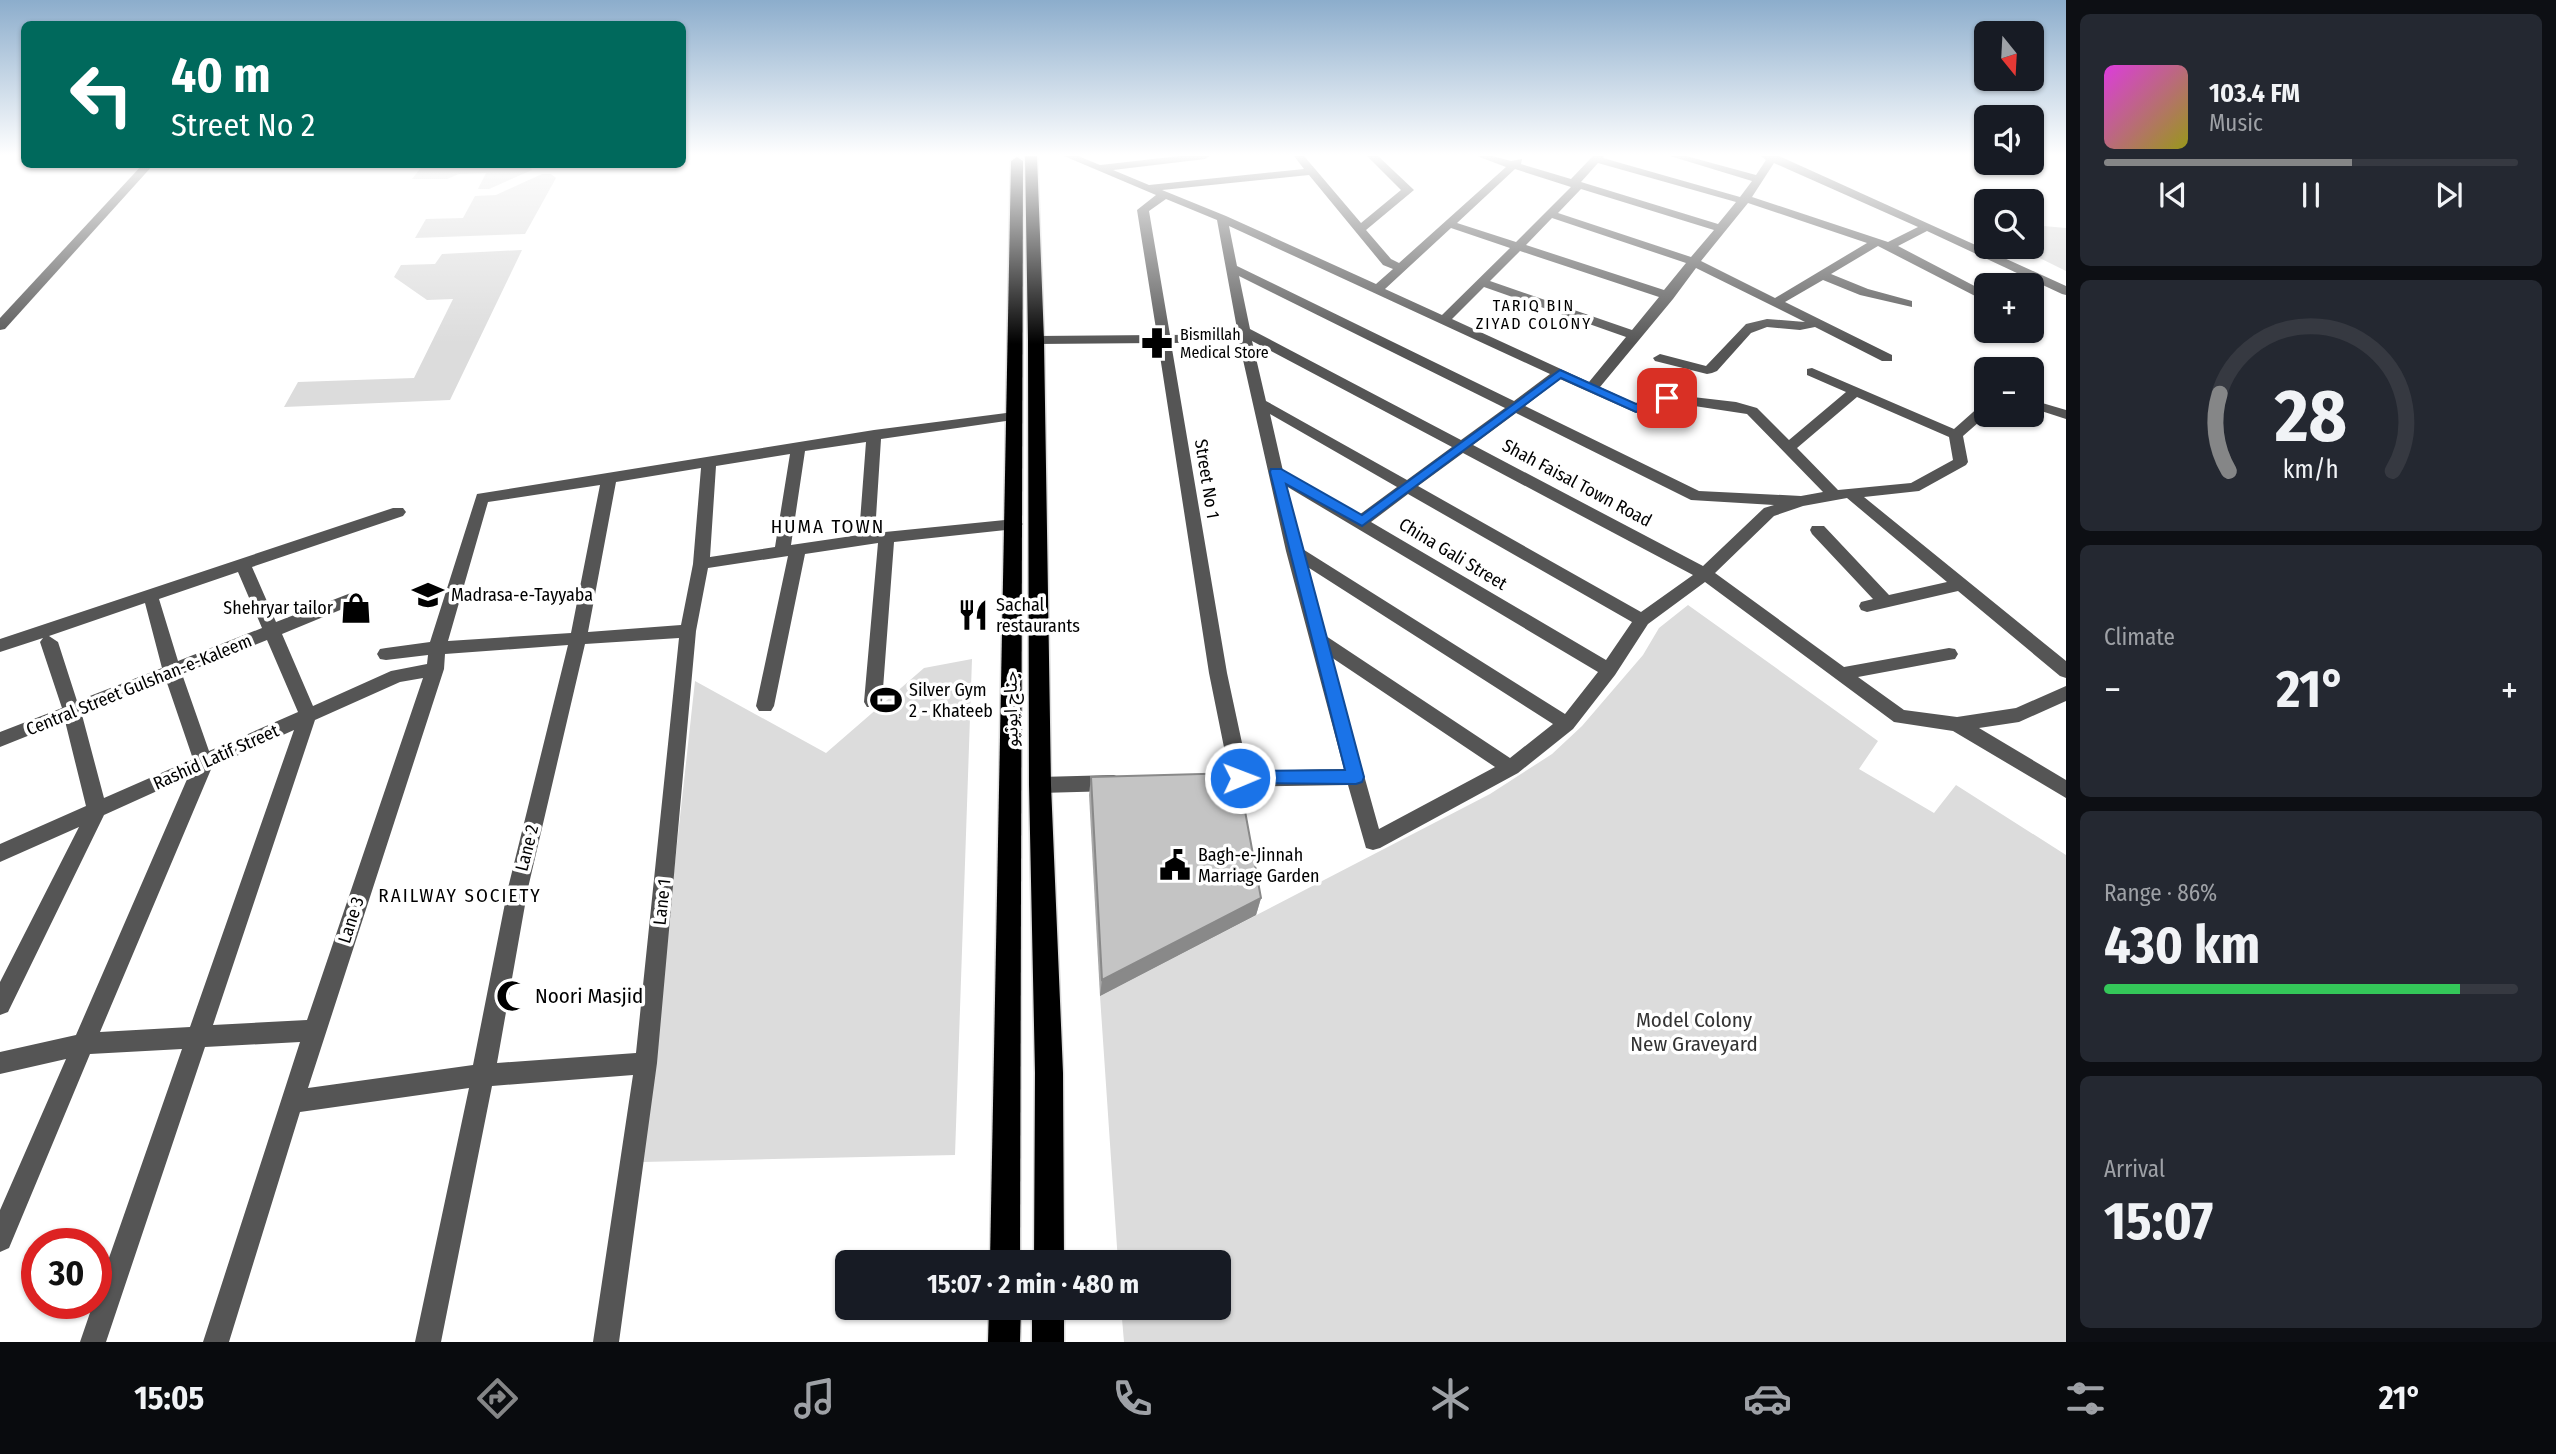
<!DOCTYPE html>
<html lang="en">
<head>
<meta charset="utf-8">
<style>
	:root { --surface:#171b24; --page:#242831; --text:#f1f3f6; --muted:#9ea1a6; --line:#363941; --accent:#858687 }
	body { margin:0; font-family:"Fira Sans Condensed","Noto Sans Arabic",sans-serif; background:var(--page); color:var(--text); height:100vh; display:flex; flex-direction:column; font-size:26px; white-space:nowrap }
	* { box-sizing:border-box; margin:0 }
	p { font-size:23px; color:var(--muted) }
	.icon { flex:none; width:38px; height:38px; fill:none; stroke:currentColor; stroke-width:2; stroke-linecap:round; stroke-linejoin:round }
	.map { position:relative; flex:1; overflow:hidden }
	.panel { display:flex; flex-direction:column; gap:14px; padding:14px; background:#0d0f14; width:490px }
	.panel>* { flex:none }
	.banner { position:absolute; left:21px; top:21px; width:665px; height:147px; border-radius:10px; box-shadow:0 2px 5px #0004; background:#00695c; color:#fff; overflow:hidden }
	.needle { width:46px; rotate:162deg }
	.fabs { position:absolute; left:1974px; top:21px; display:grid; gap:14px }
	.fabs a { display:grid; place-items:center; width:70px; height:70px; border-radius:10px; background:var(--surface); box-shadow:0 2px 5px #0004; font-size:35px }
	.speed { position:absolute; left:21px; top:1228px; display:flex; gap:14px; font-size:35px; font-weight:700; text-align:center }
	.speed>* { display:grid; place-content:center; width:91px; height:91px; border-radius:50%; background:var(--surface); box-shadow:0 2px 5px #0004; line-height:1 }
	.speed .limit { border:10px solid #d22; background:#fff; color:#111 }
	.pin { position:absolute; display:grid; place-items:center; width:60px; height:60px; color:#fff; margin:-30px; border-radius:14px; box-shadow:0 4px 10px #0006 }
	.me { position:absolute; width:77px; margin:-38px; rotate:89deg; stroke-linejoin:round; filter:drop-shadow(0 0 5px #0008) }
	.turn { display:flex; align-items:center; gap:24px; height:147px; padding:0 35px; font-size:32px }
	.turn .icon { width:91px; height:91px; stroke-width:2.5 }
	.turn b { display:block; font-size:49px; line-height:60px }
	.big { font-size:52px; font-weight:700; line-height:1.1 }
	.panel .widget { flex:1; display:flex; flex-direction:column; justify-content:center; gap:10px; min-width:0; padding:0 24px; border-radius:10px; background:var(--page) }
	.panel .dial { align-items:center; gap:0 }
	.dial svg { height:182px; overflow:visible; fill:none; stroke:var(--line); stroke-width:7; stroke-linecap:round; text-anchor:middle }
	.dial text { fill:var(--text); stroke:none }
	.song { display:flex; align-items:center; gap:21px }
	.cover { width:84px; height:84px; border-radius:10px; background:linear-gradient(135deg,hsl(300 70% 55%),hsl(60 70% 35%)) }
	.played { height:7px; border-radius:4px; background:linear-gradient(90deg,var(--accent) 60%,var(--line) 60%) }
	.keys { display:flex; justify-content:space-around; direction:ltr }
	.heat { display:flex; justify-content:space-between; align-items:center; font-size:38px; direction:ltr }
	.charge { height:10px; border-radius:5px; background:linear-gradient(90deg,#34c759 86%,var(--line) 0) }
	.trip { position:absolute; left:835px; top:1250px; width:396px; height:70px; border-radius:10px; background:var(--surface); box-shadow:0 2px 5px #0004; font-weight:700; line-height:70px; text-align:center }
	.dock { display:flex; height:112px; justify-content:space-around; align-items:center; background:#090b0e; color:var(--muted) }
	.dock .icon { width:49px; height:49px }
	.dock .active { color:var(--accent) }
	.dock b { font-size:32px; color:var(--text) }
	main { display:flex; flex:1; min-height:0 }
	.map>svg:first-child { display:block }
</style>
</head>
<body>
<main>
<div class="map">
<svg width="2066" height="1342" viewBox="0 0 2066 1342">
	<rect width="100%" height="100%" fill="#fff"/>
	<g fill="#dcdcdc">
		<polygon points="423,165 530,165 532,170 489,189 478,189 486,173 459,174 447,179 412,179"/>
		<polygon points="542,174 551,174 556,178 525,234 415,238 426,219 463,218 475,196 496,195"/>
		<polygon points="2032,225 2066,228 2066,271 2017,247 2032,247"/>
		<polygon points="522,250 450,400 284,407 298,382 414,378 453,299 427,300 394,277 401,265 435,264 442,254"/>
		<polygon points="1688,605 1878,741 1859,769 1934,813 1956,785 2066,855 2066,1342 1124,1342 1121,1307 1218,1307 1218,1262 1118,1262 1100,996 1490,794 1552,754 1582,726 1643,655 1659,628"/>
		<polygon points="972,659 955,1155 642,1162 695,681 826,753 924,668"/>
	</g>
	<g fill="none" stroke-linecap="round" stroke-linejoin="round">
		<defs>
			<g id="highway">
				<polygon points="1025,156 1037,156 1044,340 1051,785 1063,1073 1064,1262 1034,1262 1035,1073 1029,785 1028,340"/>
				<polygon points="1017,157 1023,161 1020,1262 990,1262 1011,161"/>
				<polygon points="989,1307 1021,1307 1020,1342 988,1342"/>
				<rect x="1032" y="1307" width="32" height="35"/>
			</g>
		</defs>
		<use href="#highway" stroke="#dbdbdb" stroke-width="3"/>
		<g fill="#555" fill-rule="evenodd">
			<path d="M1064,156h14l22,9 80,-9h30l-5,3 -92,11 36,15 155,-16 -10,-13h10l57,67 40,-33 -34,-34h11l36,34 -48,40 25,29 8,4 107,-96 -29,-11h15l19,5 11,-2 -1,5 50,15 22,-23h11l-1,2 137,39 12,-16 -82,-25h16l70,19 10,-15 -5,-4h18l287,130v9l-4,-1 -135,-63 -29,15 88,46v19l-6,-4 -1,-9 -101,-52 -47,28 37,15 44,12v6l-52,-12 -37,-15 -38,22 107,53v6h-10l-67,-34 -15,3 -33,-3 -16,6 -34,38 -5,2 -5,1 -52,-13 -2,-3 7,-4 46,12 40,-42 21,-5 38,3 -109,-54 -23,31 -73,88 37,17 30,-10 69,8 21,6 32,32 57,-48 -39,-17v-6l5,-1 142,61 27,-24 5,-1 1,11 -24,21 5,26 -2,3 -47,26 -55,6 202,164v17l-6,-2 -102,-85 -91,21 -6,-2 -2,-4 2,-4 12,-3 -61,-65 -2,-4 2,-4h12l65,69 58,-13 -100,-84 -44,8 -29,10 -59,57 129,94 105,-19 6,1 3,5 -3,5 -6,1 -91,17 46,33 53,7 59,-9 50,-22v15l-47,21 -40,6 87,52v18l-113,-67 -59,-9 -189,-140 -57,42 -33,51 -42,54 -55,44 -138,75 -7,2 -7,-2 -18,-63 -118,2 -7,-3 -2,-5 2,-5 6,-2 -20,-99 -51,-330 -122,1 -7,-4 7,-4 121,-1 -20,-125 19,-15zM1598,163l138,39 -18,22 -137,-42zM1774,163l144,64 -30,15 -136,-45zM1515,169l56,18 -55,55 -59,-19zM1309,175l74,90 10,4 -17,15 -150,-68 -64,-26zM1581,189l133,41 -23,27 -133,-44zM1166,199l51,21 21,114 -68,1 -21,-124zM1748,203l119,40 -92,55 -74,-37zM1552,218l134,45 -22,27 -138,-45zM1229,226l321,148 -36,27 -277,-135zM1451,228l59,20 -68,67 -57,-26zM1520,251l139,46 -27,33 -142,-49zM1239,276l266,132 -44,32 -211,-111zM1484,287l142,50 -37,45 -137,-63zM1252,341l200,106 -45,33 -141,-79zM1239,342l47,209 58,218 -96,2 -21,-98 -56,-330zM1560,379l76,34 32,-11 79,12 76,78 -22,4 -102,-5 -174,-85zM1857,397l92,40 4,23 -42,23 -73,7 -41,-42zM1516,413l175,87 83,5 -10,3 -61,58 -230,-121zM1270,414l127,73 -38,28 -76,-44zM1463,453l230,122 -52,37 -223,-126zM1286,486l312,186 -33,42 -264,-166zM1408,494l224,128 -26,38 -235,-138zM1306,566l247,158 -43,34 -184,-122zM1331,657l164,110 -116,62z"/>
			<polygon points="143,164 154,164 5,329 0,330 0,318"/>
			<polygon points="2032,400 2066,410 2066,419 2032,408"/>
			<path d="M1014,412l7,4 -2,3 -138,20 -6,94 140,-14 8,5 -8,5 -121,13 -12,160 -3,5h-12l-3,-5 14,-159 -73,11 -31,152 -3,5h-12l-3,-5 32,-150 -80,12 -12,63 -39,432 -38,279h-26l40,-267 -141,11 -51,256h-26l54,-254 -169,24 -71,230h-26l97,-300 -95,5 -99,295h-26l13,-38h3v-9l86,-246 -92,5 -81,194 -9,4v-42l66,-151 -66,15v-22l76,-17 112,-258 -84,38 -96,197 -8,3v-33l79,-155 -79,35v-18l86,-38 -21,-85 -65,26v-15l62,-24 -22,-66 3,-4 -43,14v-13l393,-131h10l3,4 -3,4 -151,51 24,55 80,-31 8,6 -2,4 -80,33 31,72 78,-35 36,-7 1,-9 -42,5 -6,-1 -3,-5 3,-5 6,-1 44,-6 47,-148 397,-64zM866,442l-7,93 -68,10 14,-94zM790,454l-15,93 -65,10 6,-91zM701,468l-8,96 -12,61 -93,7 28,-150zM600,485l-29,148 -123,8 40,-139zM238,572l24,56 -84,33 -19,-62zM145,603l17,65 -85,33 -19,-59 -9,-6zM679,638l-43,415 -139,10 31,-175 57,-244zM267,640l31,72 -89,39 -27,-77zM568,645l-60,243 -35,177 -165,23 136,-419 1,-15zM423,678l-116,342 -94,5 102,-305 85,-38zM166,680l27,79 -89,39 -22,-83zM294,730l-104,297 -90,5 112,-265z"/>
			<polygon points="1114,775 1121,778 1123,783 1121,788 1114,791 1040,793 1033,791 1030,785 1033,779 1040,777"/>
		</g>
		<use href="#highway" fill="#000" fill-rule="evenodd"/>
	</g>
	<polygon fill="#a9a9a9" points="1091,777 1261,898 1256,915 1100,996 1089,795"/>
	<polygon fill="#898989" points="1261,898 1256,915 1100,996 1102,980"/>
	<polygon fill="#c4c4c4" stroke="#898989" stroke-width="2" points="1238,773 1261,898 1102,980 1091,777"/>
	<linearGradient id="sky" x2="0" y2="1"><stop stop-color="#8cadcc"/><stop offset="0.45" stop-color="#fff"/><stop offset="1" stop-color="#fff" stop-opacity="0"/></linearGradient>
	<rect width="2066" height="344" fill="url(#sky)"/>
	<polygon fill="#1a73e8" stroke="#114b97" stroke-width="2" points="1560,370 1636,404 1667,394 1673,398 1636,412 1561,378 1362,526 1286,484 1364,777 1362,782 1356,784 1234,783 1231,778 1234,773 1240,771 1345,770 1270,472 1271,469 1281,469 1362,515"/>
	<defs>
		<symbol id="pharmacy-bare" viewBox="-9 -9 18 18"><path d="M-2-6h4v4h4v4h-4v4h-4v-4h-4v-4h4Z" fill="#000" stroke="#fff" stroke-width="2.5" paint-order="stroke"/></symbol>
		<symbol id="university-bare" viewBox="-9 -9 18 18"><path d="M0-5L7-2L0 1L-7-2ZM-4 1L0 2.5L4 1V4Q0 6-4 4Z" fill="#000" stroke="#fff" stroke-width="2.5" paint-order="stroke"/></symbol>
		<symbol id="shop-bare" viewBox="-9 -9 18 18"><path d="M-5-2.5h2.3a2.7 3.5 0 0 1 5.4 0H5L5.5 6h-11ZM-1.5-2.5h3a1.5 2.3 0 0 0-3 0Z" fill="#000" stroke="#fff" stroke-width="2.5" paint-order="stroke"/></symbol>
		<symbol id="restaurant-bare" viewBox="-9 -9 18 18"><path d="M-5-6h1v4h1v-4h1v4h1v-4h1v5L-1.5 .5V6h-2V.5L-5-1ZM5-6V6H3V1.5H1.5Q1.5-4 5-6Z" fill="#000" stroke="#fff" stroke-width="2.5" paint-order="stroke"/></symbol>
		<symbol id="stadium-bare" viewBox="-9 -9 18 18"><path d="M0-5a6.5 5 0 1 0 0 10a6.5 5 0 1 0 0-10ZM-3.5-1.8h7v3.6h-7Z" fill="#000" stroke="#fff" stroke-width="2.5" paint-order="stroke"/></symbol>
		<symbol id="civic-bare" viewBox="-9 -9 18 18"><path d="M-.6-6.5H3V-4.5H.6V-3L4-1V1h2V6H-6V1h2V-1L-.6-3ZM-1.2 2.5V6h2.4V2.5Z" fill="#000" stroke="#fff" stroke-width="2.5" paint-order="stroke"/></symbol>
		<symbol id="mosque-bare" viewBox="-9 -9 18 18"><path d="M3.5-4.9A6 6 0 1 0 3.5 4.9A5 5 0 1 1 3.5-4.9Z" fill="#000" stroke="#fff" stroke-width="2.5" paint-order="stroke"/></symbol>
	</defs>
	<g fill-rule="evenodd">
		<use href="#pharmacy-bare" x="1135" y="321" width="44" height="44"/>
		<use href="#university-bare" x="406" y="573" width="44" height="44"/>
		<use href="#shop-bare" x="334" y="586" width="44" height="44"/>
		<use href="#restaurant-bare" x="951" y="593" width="44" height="44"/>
		<use href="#stadium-bare" x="864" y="678" width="44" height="44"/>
		<use href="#civic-bare" x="1153" y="843" width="44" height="44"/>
		<use href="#mosque-bare" x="490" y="974" width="44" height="44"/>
	</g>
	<g text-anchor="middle" stroke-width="7" stroke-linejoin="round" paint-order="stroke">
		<g font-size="16" letter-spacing="2" fill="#000" stroke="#fff">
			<text x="1534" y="311">TARIQ BIN<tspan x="1534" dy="18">ZIYAD COLONY</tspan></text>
		</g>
		<g font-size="16" fill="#000" stroke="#fff" text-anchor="start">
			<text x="1180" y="340">Bismillah<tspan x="1180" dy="18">Medical Store</tspan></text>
		</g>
		<g font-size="18" fill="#000" stroke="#fff">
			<text transform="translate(1207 479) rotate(81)" y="6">Street No 1</text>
			<text transform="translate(1577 483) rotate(28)" y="6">Shah Faisal Town Road</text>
			<text transform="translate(1453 554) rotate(31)" y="6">China Gali Street</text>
			<text transform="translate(139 685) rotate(-22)" y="6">Central Street Gulshan-e-Kaleem</text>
			<text transform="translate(1011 709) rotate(-91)" y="6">جناح ایونیو</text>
			<text transform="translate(216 757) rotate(-24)" y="6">Rashid Latif Street</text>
			<text transform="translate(527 848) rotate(-76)" y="6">Lane 2</text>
			<text transform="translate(662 902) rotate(-84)" y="6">Lane 1</text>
			<text transform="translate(351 920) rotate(-72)" y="6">Lane 3</text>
		</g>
		<g font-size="18" fill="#000" stroke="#fff" text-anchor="start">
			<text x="451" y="601">Madrasa-e-Tayyaba</text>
			<text x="996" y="611">Sachal<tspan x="996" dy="21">restaurants</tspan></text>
			<text x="333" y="614" text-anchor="end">Shehryar tailor</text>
			<text x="909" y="696">Silver Gym<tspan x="909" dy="21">2 - Khateeb</tspan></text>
			<text x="1198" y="861">Bagh-e-Jinnah<tspan x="1198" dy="21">Marriage Garden</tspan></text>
		</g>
		<g font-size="19" letter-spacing="2" fill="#000" stroke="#fff">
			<text x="828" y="533">HUMA TOWN</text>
			<text x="460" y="902">RAILWAY SOCIETY</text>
		</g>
		<g font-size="21" fill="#000" stroke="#fff" text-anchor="start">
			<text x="535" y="1003">Noori Masjid</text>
		</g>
		<g font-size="21" fill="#333" stroke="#fff">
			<text x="1694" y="1027">Model Colony<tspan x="1694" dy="24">New Graveyard</tspan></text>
		</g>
	</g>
</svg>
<div class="fabs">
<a><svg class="needle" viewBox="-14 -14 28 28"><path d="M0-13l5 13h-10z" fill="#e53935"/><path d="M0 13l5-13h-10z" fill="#9ea1a6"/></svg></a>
<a><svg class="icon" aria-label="sound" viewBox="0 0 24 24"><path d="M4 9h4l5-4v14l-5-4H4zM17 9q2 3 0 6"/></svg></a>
<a><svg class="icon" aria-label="search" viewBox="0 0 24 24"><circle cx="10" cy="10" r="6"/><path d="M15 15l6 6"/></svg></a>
<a>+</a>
<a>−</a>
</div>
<div class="speed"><div class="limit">30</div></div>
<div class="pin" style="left:1667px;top:398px;background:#d93025"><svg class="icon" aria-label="arrive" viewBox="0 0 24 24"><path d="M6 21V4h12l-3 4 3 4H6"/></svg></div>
<svg class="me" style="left:1240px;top:778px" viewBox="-20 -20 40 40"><circle r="17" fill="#1a73e8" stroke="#fff" stroke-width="3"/><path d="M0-11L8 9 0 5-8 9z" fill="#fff"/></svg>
<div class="trip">15:07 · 2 min · 480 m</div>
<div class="banner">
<div class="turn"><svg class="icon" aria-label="left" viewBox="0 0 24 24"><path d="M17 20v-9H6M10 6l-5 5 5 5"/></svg><div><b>40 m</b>Street No 2</div></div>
</div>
</div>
<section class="panel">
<div class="widget">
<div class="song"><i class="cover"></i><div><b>103.4 FM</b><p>Music</p></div></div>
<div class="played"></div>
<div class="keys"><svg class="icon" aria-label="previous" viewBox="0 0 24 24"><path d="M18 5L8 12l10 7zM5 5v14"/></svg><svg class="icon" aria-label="pause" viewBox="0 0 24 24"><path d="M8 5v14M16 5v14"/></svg><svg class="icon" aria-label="next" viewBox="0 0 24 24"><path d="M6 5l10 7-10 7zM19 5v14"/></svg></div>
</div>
<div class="widget dial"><svg viewBox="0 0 100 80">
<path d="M14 69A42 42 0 1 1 86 69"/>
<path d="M14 69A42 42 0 0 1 10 35" stroke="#858687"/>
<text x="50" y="56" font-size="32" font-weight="700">28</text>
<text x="50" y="72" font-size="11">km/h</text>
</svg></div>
<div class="widget"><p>Climate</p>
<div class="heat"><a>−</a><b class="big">21°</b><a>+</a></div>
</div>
<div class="widget"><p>Range · 86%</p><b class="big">430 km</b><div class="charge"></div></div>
<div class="widget"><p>Arrival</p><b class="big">15:07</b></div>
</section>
</main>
<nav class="dock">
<b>15:05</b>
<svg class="icon active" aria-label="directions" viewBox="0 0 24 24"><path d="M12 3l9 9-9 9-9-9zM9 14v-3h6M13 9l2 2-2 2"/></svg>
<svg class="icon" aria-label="music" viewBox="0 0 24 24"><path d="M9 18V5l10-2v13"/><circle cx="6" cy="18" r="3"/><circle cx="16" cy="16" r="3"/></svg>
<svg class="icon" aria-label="phone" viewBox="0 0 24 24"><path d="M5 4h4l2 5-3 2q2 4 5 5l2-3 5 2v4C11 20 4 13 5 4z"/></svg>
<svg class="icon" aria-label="climate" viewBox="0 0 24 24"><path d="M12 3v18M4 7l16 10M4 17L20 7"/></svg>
<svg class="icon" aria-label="car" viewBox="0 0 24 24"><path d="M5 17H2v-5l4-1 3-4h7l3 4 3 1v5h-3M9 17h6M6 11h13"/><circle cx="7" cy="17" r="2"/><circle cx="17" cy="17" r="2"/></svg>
<svg class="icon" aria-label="filters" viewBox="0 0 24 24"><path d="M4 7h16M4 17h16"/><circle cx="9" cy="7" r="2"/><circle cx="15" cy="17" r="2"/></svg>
<b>21°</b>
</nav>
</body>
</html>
